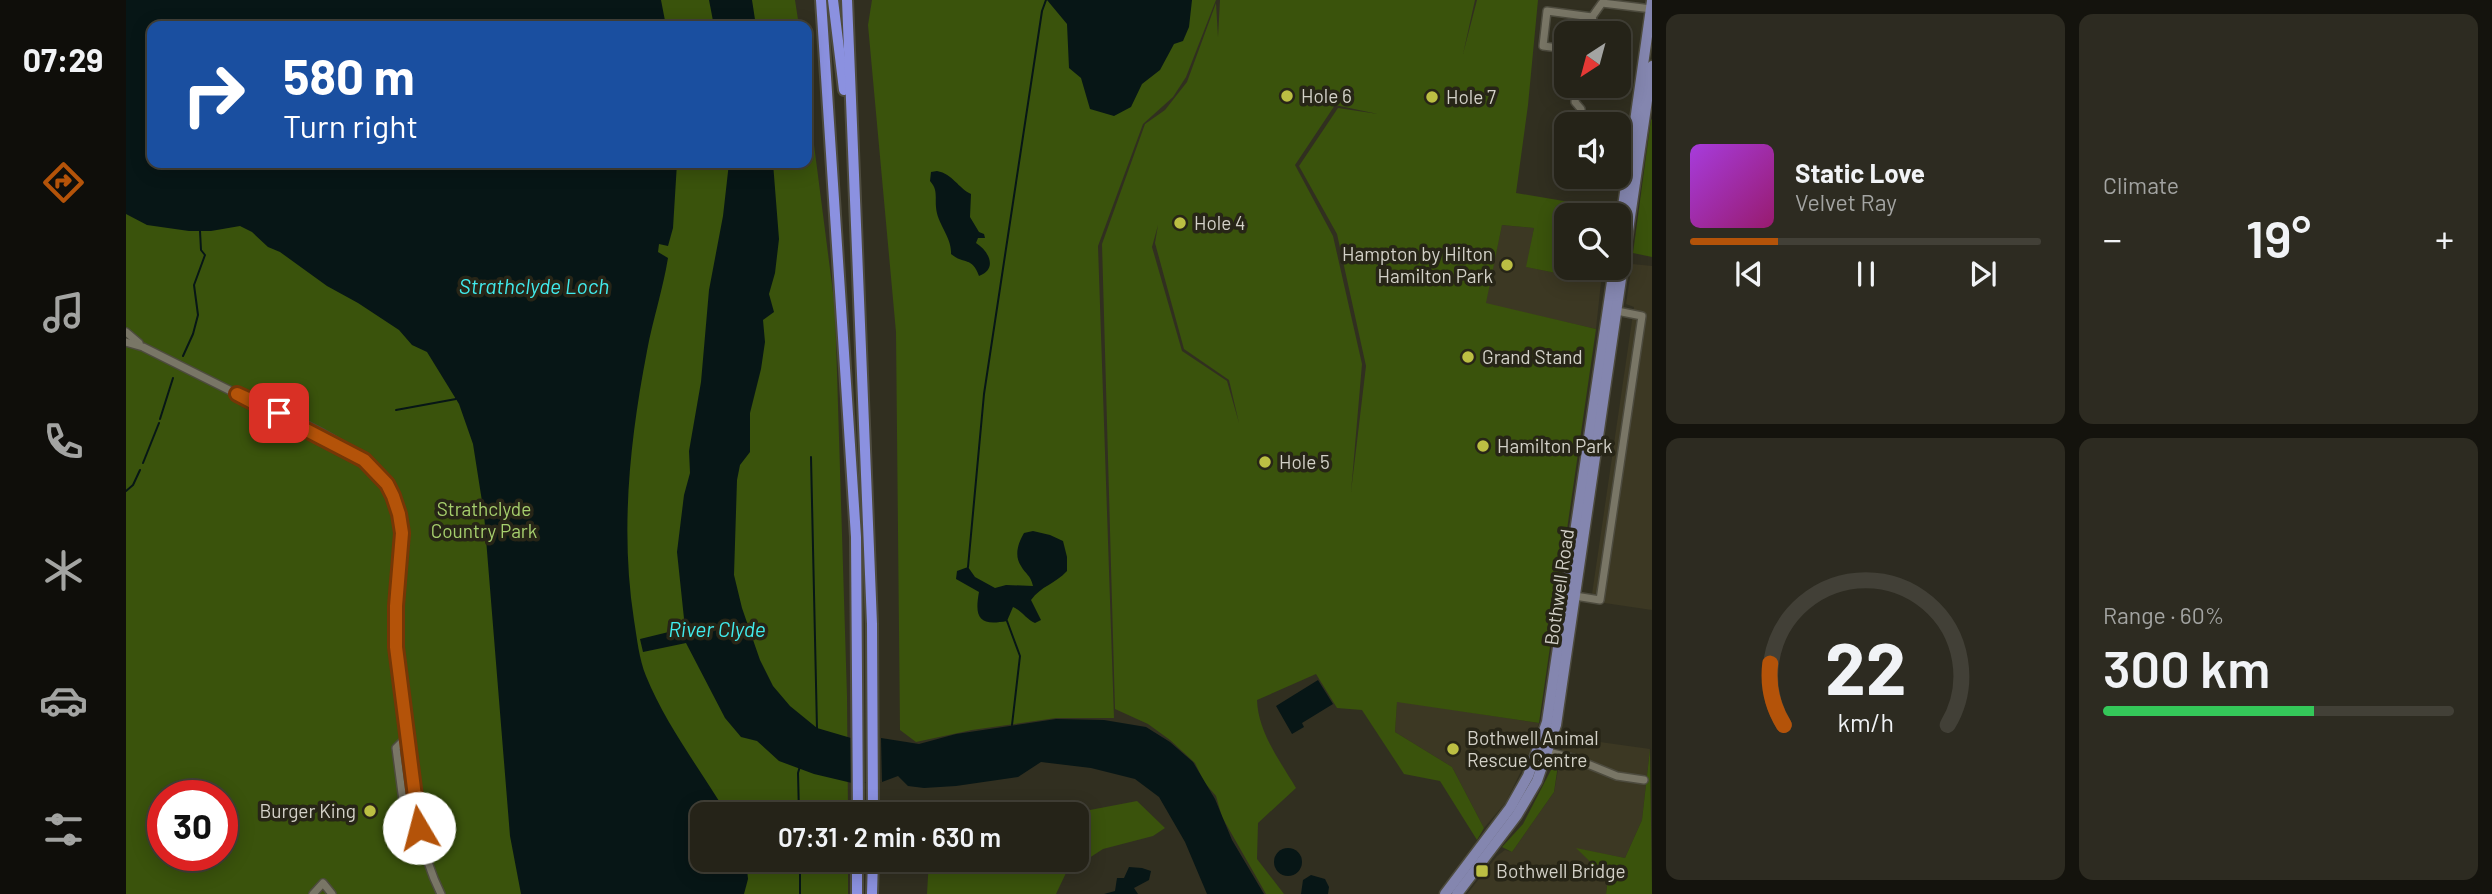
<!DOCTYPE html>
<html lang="en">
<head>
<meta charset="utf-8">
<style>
	:root { --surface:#252318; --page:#2d2b21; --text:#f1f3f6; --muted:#a3a4a2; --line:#424037; --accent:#b45309 }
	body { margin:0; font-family:Barlow,sans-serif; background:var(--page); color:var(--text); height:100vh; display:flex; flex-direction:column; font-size:26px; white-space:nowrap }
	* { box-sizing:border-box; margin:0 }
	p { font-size:23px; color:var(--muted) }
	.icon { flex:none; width:38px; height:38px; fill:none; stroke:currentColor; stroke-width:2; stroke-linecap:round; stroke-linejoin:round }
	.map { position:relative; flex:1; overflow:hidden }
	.panel { display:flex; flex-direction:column; gap:14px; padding:14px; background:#14130d; width:840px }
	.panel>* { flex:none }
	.banner { position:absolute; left:21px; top:21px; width:665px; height:147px; border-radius:14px; box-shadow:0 4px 18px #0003,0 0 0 2px var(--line); background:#1a4fa0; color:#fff; overflow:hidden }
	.needle { width:46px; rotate:216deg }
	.tools { position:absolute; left:1428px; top:21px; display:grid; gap:14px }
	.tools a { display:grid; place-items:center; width:77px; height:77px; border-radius:14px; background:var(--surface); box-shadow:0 4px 18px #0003,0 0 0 2px var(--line); font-size:35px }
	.speed { position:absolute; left:21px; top:780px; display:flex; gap:14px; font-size:35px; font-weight:700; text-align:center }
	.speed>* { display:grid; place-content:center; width:91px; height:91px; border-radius:50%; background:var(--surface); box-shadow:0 4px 18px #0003,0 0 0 2px var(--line); line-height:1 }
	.speed .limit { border:10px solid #d22; background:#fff; color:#111 }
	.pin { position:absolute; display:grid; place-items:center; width:60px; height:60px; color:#fff; margin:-30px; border-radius:14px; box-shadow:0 4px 10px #0006 }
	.me { position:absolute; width:77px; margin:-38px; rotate:352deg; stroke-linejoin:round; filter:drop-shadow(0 0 5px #0008) }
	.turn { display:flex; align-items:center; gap:24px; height:147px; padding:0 21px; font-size:32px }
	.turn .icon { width:91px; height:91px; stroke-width:2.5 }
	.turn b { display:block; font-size:49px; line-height:60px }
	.big { font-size:52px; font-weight:600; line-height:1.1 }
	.panel .widget { flex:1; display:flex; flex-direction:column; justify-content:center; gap:10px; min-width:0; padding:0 24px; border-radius:14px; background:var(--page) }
	.panel .dial { align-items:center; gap:0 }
	.dial svg { height:182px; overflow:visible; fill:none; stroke:var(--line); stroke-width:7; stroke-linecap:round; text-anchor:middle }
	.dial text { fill:var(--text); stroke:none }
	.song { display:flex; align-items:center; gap:21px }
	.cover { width:84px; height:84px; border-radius:10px; background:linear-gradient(135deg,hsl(280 70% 55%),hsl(320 70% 35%)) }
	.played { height:7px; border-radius:4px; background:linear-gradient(90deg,var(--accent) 25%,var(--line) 25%) }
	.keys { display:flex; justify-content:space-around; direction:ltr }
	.heat { display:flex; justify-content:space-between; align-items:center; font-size:38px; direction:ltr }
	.charge { height:10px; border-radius:5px; background:linear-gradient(90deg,#34c759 60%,var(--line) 0) }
	.panel .tiles { flex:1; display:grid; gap:14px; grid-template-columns:repeat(2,1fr) }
	.trip { position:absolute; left:564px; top:802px; width:399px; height:70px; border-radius:14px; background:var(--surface); box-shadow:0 4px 18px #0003,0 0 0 2px var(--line); font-weight:600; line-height:70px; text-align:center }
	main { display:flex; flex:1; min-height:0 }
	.tabs { display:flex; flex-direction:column; width:126px; justify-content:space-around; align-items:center; background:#0f0e0a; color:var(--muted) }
	.tabs .icon { width:49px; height:49px }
	.tabs .current { color:var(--accent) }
	.tabs b { font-size:32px; color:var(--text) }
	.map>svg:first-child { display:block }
</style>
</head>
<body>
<main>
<nav class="tabs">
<b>07:29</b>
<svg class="icon current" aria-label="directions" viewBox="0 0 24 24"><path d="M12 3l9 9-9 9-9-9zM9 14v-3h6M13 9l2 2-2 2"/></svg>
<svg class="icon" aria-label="music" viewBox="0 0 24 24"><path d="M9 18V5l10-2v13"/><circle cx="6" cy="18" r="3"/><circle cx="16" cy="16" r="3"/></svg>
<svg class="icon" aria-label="phone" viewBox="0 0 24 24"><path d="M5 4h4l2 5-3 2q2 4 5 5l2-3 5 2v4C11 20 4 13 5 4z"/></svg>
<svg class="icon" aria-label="climate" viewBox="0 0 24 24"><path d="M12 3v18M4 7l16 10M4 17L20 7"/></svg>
<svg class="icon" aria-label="car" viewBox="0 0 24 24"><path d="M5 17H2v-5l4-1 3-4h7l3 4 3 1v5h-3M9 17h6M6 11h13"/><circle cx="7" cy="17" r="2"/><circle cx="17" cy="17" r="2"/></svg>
<svg class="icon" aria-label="filters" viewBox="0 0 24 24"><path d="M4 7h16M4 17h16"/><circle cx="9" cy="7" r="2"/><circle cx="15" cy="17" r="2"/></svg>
</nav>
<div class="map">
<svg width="1526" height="894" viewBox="0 0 1526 894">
	<rect width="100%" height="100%" fill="#312f20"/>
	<g fill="#3c3823">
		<polygon points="1376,225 1408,228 1401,267 1475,282 1470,329 1359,304"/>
		<polygon points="1506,264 1526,266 1526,610 1465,601 1508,307 1500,304"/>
		<polygon points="1271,701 1413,723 1401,759 1380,802 1358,828 1326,767 1269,732"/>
		<polygon points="1438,737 1524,749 1516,820 1499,858 1452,849 1482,879 1480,894 1341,894 1371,856 1379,850 1386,852 1428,792"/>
	</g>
	<g fill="#3a530c" fill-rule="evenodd">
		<path d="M0,0h669l4,26h-647v137h655v-73l28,218 12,388 1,118h-146v45h146v35h-722zM37,796h59v60h-59z"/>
		<polygon points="746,0 1090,0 1060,77 1047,97 1017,124 972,246 988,718 930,718 846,730 790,742 774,730 770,332 742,25"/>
		<path d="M1094,0h255l-12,54 14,-54h61l-10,105 -12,88 95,16 -1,6h-44v53h37l-2,14 -75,-15 8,-39 -32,-3 -16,78 110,26 -57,394 -142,-21 -2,30 57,35 32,61 -7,12 -37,-59 -36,-7 -42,-64 -25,-2 -21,-34 -59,26c1,32 23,61 39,88l-38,35 -1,36 27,35h-18l-44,-77 -6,-21 -12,-14 -9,-19 -25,-23 -22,-16 -33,-15 -13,-465 43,-120 20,-14 22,-28 29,-79 2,34zM1209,105l43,9 -40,-6 -39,58 38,68 29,132 -15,126 11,-128 -29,-128 -38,-71zM1032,225l-3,18 29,106 45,31 10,43 -12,-42 -45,-30 -30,-104z"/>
		<polygon points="1525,119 1526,120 1526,257 1507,253"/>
		<polygon points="1524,749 1526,894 1480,894 1482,879 1450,848 1499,858 1516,820"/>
		<polygon points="1432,765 1428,792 1386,852 1376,847 1397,824 1426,768"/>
		<polygon points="1011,801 1039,828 1027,836 977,849 940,873 930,894 801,894 803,859 950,859 950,814 943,814"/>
	</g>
	<g fill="#071616">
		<path d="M0,0h535l5,26h-514v137h525l-4,65 -5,18 -9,-2 -1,8 10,6c-5,31 -15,61 -21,93 -17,88 -27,179 -13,269 3,18 5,39 12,56 20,49 54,93 81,138h-25v45h44l2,20 -4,15h-223l-11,-58 -26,-322 -11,-70 -14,-40 -32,-52 -15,-7 -13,-15 -41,-27 -31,-17 -47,-34 -12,-5 -16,-15 -12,-6 -29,5h-22l-42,-6 -21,-11z"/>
		<polygon points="583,0 626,0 630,26 588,26"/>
		<polygon points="921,0 1066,0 1063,27 1057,41 1048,44 1034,70 1016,84 1005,107 988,116 964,109 955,78 943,68 941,24"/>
		<polygon points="603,163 647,163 653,239 649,273 643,294 648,312 637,320 639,342 635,369 624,413 624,452 614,465 611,480 608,575 616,608 634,660 647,686 664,706 691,728 725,738 755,738 793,744 830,734 930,719 978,720 1020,727 1044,742 1067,762 1089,799 1106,840 1138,894 1081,894 1059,842 1033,797 1009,779 965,768 915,762 892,777 830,786 798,788 782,786 772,776 756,782 726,783 688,774 653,761 631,741 615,737 599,718 560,643 517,652 514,639 559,628 551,552 558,495 564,473 563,451 575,382 583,290 597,216"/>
		<path d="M811,171c16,3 21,17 34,23l-1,23 9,15 5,2 1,4h-7l-2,5c13,8 22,26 3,33 -7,-20 -15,-11 -28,-22 1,-17 -14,-30 -15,-47 -1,-11 2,-17 -6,-26l1,-9z"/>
		<path d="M907,531l17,4 13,6 4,16v14c-12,13 -26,15 -36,29l10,20 -6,3c-8,-3 -13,-12 -22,-16l-6,14c-27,5 -33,-2 -28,-29l-23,-13 1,-8 11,-4 7,10 20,11 11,-3 27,1c-3,-12 -7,-11 -12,-20 -7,-10 -3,-23 3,-33z"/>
		<polygon points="1192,680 1207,704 1176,723 1178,727 1166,734 1150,706"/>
		<circle cx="1162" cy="862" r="14"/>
		<polygon points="1003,867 1016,868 1025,871 1023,880 1008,888 1012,894 978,894 989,891 991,878 998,878"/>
		<polygon points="1185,875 1199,879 1203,887 1202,894 1175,894 1177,880"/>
	</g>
	<polygon fill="#312f20" points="725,738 755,738 756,782 726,783"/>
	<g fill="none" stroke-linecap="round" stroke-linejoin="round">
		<g stroke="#071616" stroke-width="2">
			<polyline points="57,356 67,334 72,315 68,285 79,255 75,250 74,231"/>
			<polyline points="270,410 330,399"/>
			<polyline points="34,419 47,378"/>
			<polyline points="685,457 691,729"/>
			<polyline points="17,463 33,423"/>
			<polyline points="0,491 7,485 14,470"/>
			<polyline points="842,567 858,394 916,11 920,0"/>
			<polyline points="881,621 894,656 886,725"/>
			<polyline points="673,814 672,773 674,766"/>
			<polyline points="674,859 674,894"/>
		</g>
		<defs>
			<g id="minor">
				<polyline points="1471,33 1466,17 1476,3 1526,9"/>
				<polyline points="1440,49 1417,46 1421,11 1466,17"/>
				<polyline points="1450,91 1449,102 1455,109 1456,124"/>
				<polyline points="1493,166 1507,168"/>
				<polyline points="0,332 13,343"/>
				<polyline points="0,342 17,347 113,395"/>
				<path d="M111,394c43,18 122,50 149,89 26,38 12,82 9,124 0,12 0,25 0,37 1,26 7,53 10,79 7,57 10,120 36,171"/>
				<polyline points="1449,596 1474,600 1516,316 1491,311"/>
				<polyline points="281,737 270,748 279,816 293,827"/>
				<polyline points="1422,752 1447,758 1491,776 1518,780"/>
				<polyline points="187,894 197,883 206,894"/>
			</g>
			<g id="major">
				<polyline points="1493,235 1526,1"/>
				<polyline points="1319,894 1384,808 1402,776 1421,722 1488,268"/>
				<polyline points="1331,894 1391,815 1411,781 1430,725 1526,66"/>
			</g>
			<g id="highway">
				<polyline points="695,0 730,537 732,814"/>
				<polyline points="707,0 718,90"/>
				<polyline points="721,0 746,624 747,814"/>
				<polyline points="731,894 731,859"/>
				<polyline points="746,894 747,859"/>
			</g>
		</defs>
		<use href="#minor" stroke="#4d4b3e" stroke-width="10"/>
		<use href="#major" stroke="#4d4b3e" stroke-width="13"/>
		<use href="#highway" stroke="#4d4b3e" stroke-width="14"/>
		<use href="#minor" stroke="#797666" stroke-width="7"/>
		<use href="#major" stroke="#8486af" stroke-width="10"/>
		<use href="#highway" stroke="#8b91e0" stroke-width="10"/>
	</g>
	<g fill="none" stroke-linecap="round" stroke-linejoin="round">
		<defs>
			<polyline id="route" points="153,413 111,394 238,460 261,484 267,496 273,514 276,533 270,606 270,647 293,828"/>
		</defs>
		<use href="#route" stroke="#753606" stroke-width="18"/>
		<use href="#route" stroke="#b45309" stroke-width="12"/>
	</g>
	<g fill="#bcbf43" stroke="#272517" stroke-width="2.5">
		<circle cx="1161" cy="96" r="7"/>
		<circle cx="1306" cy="97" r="7"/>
		<circle cx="1054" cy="223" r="7"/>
		<circle cx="1381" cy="265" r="7"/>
		<circle cx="1342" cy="357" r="7"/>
		<circle cx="1357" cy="446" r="7"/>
		<circle cx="1139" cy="462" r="7"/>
		<circle cx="1327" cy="749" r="7"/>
		<circle cx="244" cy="811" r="7"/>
		<rect x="1349" y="864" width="14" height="14" rx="3.5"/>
	</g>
	<g text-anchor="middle" stroke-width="7" stroke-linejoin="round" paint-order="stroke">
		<g font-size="19" fill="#d3d1c8" stroke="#272517" text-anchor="start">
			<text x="1175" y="103">Hole 6</text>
			<text x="1320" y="104">Hole 7</text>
			<text x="1068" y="230">Hole 4</text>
			<text x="1367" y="261" text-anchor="end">Hampton by Hilton<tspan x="1367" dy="22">Hamilton Park</tspan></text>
			<text x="1356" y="364">Grand Stand</text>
			<text x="1371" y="453">Hamilton Park</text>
			<text x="1153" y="469">Hole 5</text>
			<text x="1341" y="745">Bothwell Animal<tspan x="1341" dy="22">Rescue Centre</tspan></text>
			<text x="230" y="818" text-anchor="end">Burger King</text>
			<text x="1370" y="878">Bothwell Bridge</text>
		</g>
		<g font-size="19" fill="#a6cf6d" stroke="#272517">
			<text x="358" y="516">Strathclyde<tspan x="358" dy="22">Country Park</tspan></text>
		</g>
		<g font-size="19" fill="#d3d1c8" stroke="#272517">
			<text transform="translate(1433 587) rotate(-82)" y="7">Bothwell Road</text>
		</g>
		<g font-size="21" font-style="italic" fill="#41ebed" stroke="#272517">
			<text x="408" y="294">Strathclyde Loch</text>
			<text x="591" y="637">River Clyde</text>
		</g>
	</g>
</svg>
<div class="tools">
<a><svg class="needle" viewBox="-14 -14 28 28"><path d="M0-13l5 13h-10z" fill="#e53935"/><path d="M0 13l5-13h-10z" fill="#a3a4a2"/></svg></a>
<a><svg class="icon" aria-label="sound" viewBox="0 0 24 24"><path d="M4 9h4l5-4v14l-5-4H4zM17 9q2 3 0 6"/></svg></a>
<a><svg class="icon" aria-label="search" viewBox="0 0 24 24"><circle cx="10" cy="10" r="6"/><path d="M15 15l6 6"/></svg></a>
</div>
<div class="speed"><div class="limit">30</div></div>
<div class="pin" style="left:153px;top:413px;background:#d93025"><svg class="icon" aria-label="arrive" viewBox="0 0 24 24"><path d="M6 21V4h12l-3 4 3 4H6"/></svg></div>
<svg class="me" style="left:293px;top:828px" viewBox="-20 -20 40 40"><circle r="19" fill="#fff"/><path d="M0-13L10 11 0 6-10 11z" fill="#b45309"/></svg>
<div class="trip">07:31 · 2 min · 630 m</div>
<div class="banner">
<div class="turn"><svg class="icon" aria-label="right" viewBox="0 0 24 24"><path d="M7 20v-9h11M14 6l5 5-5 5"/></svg><div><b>580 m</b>Turn right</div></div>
</div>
</div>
<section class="panel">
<div class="tiles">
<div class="widget">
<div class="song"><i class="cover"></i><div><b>Static Love</b><p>Velvet Ray</p></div></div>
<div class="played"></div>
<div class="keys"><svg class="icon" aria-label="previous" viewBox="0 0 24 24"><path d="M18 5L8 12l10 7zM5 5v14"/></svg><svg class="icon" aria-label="pause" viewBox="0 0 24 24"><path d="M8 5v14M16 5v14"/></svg><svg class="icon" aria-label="next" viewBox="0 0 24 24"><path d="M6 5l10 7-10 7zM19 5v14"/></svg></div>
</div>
<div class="widget"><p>Climate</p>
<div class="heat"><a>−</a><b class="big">19°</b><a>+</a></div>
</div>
<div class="widget dial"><svg viewBox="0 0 100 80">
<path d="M14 69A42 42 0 1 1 86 69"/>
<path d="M14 69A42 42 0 0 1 8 42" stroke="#b45309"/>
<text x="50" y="56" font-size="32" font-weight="700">22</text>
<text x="50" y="72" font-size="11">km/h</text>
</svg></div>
<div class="widget"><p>Range · 60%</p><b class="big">300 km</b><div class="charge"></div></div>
</div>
</section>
</main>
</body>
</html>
